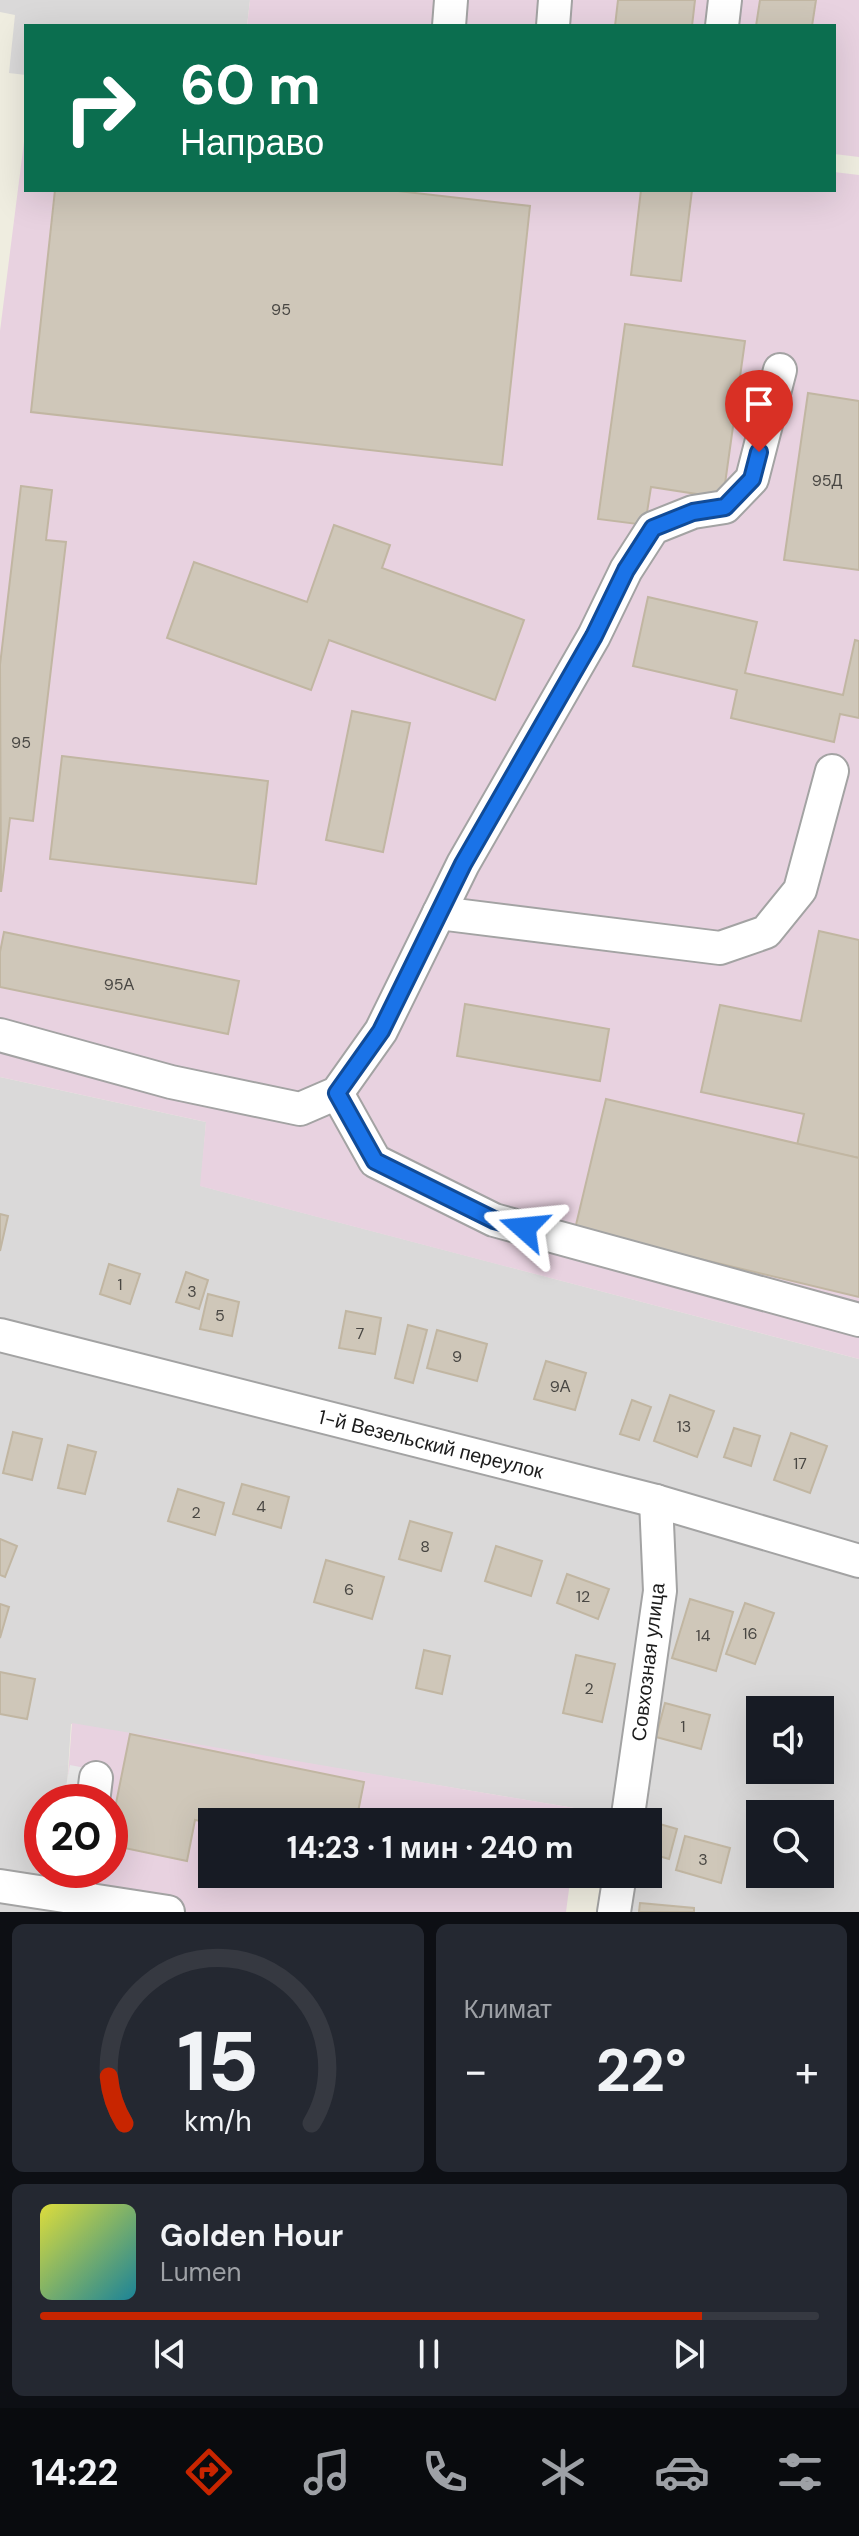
<!DOCTYPE html>
<html lang="ru">
<head>
<meta charset="utf-8">
<style>
	:root { --surface:#171b24; --page:#242831; --text:#f1f3f6; --muted:#9ea1a6; --line:#363941; --accent:#c82500 }
	body { margin:0; font-family:"DM Sans",sans-serif; background:var(--page); color:var(--text); height:100vh; display:flex; flex-direction:column; font-size:30px; white-space:nowrap }
	* { box-sizing:border-box; margin:0 }
	p { font-size:26px; color:var(--muted) }
	.icon { flex:none; width:44px; height:44px; fill:none; stroke:currentColor; stroke-width:2; stroke-linecap:round; stroke-linejoin:round }
	.map { position:relative; height:1912px; overflow:hidden }
	.side { display:flex; flex-direction:column; gap:12px; padding:12px; background:#0d0f14; flex:1 }
	.side>* { flex:none }
	.hud { position:absolute; left:24px; top:24px; width:812px; height:168px; border-radius:0px; box-shadow:0 8px 32px #0002; background:#0b6e4f; color:#fff; overflow:hidden }
	.tools { position:absolute; left:746px; top:1696px; display:grid; gap:16px }
	.tools a { display:grid; place-items:center; width:88px; height:88px; border-radius:0px; background:var(--surface); box-shadow:0 8px 32px #0002; font-size:40px }
	.speed { position:absolute; left:24px; top:1784px; display:flex; gap:16px; font-size:40px; font-weight:700; text-align:center }
	.speed>* { display:grid; place-content:center; width:104px; height:104px; border-radius:50%; background:var(--surface); box-shadow:0 8px 32px #0002; line-height:1 }
	.speed .limit { border:12px solid #d22; background:#fff; color:#111 }
	.pin { position:absolute; display:grid; place-items:center; width:68px; height:68px; color:#fff; margin:-82px -34px; border-radius:50% 50% 50% 0; rotate:-45deg; box-shadow:0 0 8px #0007 }
	.pin .icon { rotate:45deg }
	.me { position:absolute; width:88px; margin:-44px; rotate:288deg; stroke-linejoin:round; filter:drop-shadow(0 0 6px #0008) }
	.turn { display:flex; align-items:center; gap:28px; height:168px; padding:0 24px; font-size:36px }
	.turn .icon { width:104px; height:104px; stroke-width:2.5 }
	.turn b { display:block; font-size:56px; line-height:68px }
	.big { font-size:60px; font-weight:700; line-height:1.1 }
	.side .widget { flex:1; display:flex; flex-direction:column; justify-content:center; gap:12px; min-width:0; padding:0 28px; border-radius:12px; background:var(--page) }
	.side .dial { align-items:center; gap:0 }
	.dial svg { height:208px; overflow:visible; fill:none; stroke:var(--line); stroke-width:7; stroke-linecap:round; text-anchor:middle }
	.dial text { fill:var(--text); stroke:none }
	.song { display:flex; align-items:center; gap:24px }
	.cover { width:96px; height:96px; border-radius:12px; background:linear-gradient(135deg,hsl(60 70% 55%),hsl(190 70% 35%)) }
	.played { height:8px; border-radius:4px; background:linear-gradient(90deg,var(--accent) 85%,var(--line) 85%) }
	.keys { display:flex; justify-content:space-around; direction:ltr }
	.heat { display:flex; justify-content:space-between; align-items:center; font-size:44px; direction:ltr }
	.side .tiles { flex:1; display:grid; gap:12px; grid-template-columns:1fr 1fr }
	.widget:last-child { grid-column:span 2 }
	.trip { position:absolute; left:198px; top:1808px; width:464px; height:80px; border-radius:0px; background:var(--surface); box-shadow:0 8px 32px #0002; font-weight:700; line-height:80px; text-align:center }
	.tabs { display:flex; height:128px; justify-content:space-around; align-items:center; background:#090b0e; color:var(--muted) }
	.tabs .icon { width:56px; height:56px }
	.tabs .active { color:var(--accent) }
	.tabs b { font-size:36px; color:var(--text) }
	.map>svg:first-child { display:block }
</style>
</head>
<body>
<div class="map">
<svg width="859" height="1912" viewBox="0 0 859 1912">
	<rect width="100%" height="100%" fill="#efede0"/>
	<g fill="#dad9d9" fill-rule="evenodd">
		<polygon points="0,0 250,0 247,26 26,26 26,75 9,73 15,15 0,12"/>
		<path d="M0,1077l206,45 -5,64 658,173v553h-249l5,-38h33v-52h-34l-34,-13 -509,-85 -5,78h-24v68h18l-3,42h-57zM760,1710h60v60h-60zM760,1814h60v60h-60z"/>
	</g>
	<g fill="#e8d2e0">
		<polygon points="250,0 859,0 859,157 834,154 834,26 247,26"/>
		<polygon points="26,126 26,190 834,190 834,172 859,175 859,1359 200,1186 206,1122 0,1077 0,331"/>
		<polygon points="72,1723 580,1809 578,1822 212,1822 212,1874 571,1874 566,1912 57,1912 60,1870 110,1870 110,1802 66,1802"/>
	</g>
	<polygon fill="#e8e8e8" points="70,1765 111,1773 105,1802 63,1802"/>
	<g fill="#cfc7b9" stroke="#c1b6a2" stroke-width="2">
		<polygon points="618,0 695,0 692,26 615,26"/>
		<polygon points="760,0 816,0 812,26 756,26"/>
		<polygon points="55,190 389,190 530,206 502,465 31,412"/>
		<polygon points="641,190 692,190 681,281 631,275"/>
		<polygon points="625,324 745,341 723,498 651,487 645,525 598,519"/>
		<polygon points="808,393 859,401 859,570 784,560"/>
		<polygon points="21,486 52,490 46,540 66,542 33,821 10,818 1,892 0,665"/>
		<polygon points="334,525 390,545 382,568 524,620 495,700 329,640 311,690 167,638 194,562 307,602"/>
		<polygon points="648,597 757,622 745,673 843,695 855,640 859,641 859,718 840,714 834,742 731,718 737,690 633,666"/>
		<polygon points="352,711 410,723 383,852 326,840"/>
		<polygon points="62,756 268,781 256,884 50,859"/>
		<polygon points="819,931 859,940 859,1158 797,1145 804,1114 701,1092 720,1005 801,1021"/>
		<polygon points="4,932 239,981 228,1034 0,987 0,952"/>
		<polygon points="465,1004 609,1029 600,1081 457,1056"/>
		<polygon points="606,1099 859,1158 859,1297 575,1229"/>
		<polygon points="0,1214 8,1216 0,1251"/>
		<polygon points="109,1264 140,1274 130,1304 100,1294"/>
		<polygon points="186,1272 208,1280 199,1309 176,1302"/>
		<polygon points="208,1294 239,1302 232,1336 200,1329"/>
		<polygon points="346,1311 381,1318 375,1354 339,1348"/>
		<polygon points="408,1325 427,1330 413,1383 395,1378"/>
		<polygon points="437,1330 487,1344 477,1381 427,1368"/>
		<polygon points="546,1361 586,1373 575,1410 534,1399"/>
		<polygon points="670,1395 714,1411 697,1457 654,1441"/>
		<polygon points="632,1400 651,1407 639,1440 620,1434"/>
		<polygon points="734,1428 760,1436 751,1466 724,1457"/>
		<polygon points="13,1432 42,1439 32,1480 3,1473"/>
		<polygon points="791,1433 827,1446 810,1493 774,1480"/>
		<polygon points="68,1445 96,1452 85,1494 58,1488"/>
		<polygon points="242,1484 289,1497 281,1528 233,1514"/>
		<polygon points="178,1489 224,1503 215,1535 168,1521"/>
		<polygon points="410,1521 452,1533 441,1571 399,1559"/>
		<polygon points="0,1539 17,1546 5,1577 0,1575"/>
		<polygon points="496,1546 542,1561 531,1596 485,1581"/>
		<polygon points="326,1560 384,1577 372,1619 314,1602"/>
		<polygon points="567,1574 609,1589 598,1619 557,1603"/>
		<polygon points="690,1599 733,1612 716,1671 672,1658"/>
		<polygon points="745,1603 774,1613 755,1664 726,1654"/>
		<polygon points="0,1604 9,1607 0,1638"/>
		<polygon points="424,1650 450,1656 442,1694 416,1688"/>
		<polygon points="576,1655 615,1664 602,1722 563,1713"/>
		<polygon points="0,1672 35,1679 27,1719 0,1714"/>
		<polygon points="665,1703 710,1715 701,1749 656,1737"/>
		<polygon points="130,1734 364,1782 356,1822 212,1823 195,1820 187,1861 110,1845 110,1833"/>
		<polygon points="649,1821 677,1829 669,1859 648,1853"/>
		<polygon points="685,1836 730,1848 721,1883 676,1870"/>
		<polygon points="640,1903 694,1908 694,1912 639,1912"/>
	</g>
	<g fill="none" stroke-linecap="round" stroke-linejoin="round">
		<defs>
			<g id="minor">
				<polyline points="449,26 451,0"/>
				<polyline points="553,26 555,0"/>
				<polyline points="722,26 725,0"/>
				<polyline points="439,913 720,948 766,932 800,890 832,771"/>
				<polyline points="0,1035 171,1082 300,1109 337,1093 381,1031 463,864 594,636 626,570 653,528 693,512 725,507 752,479 780,370"/>
				<polyline points="337,1093 375,1161 494,1220 859,1320"/>
				<polyline points="0,1335 656,1501 859,1561"/>
				<polyline points="93,1802 96,1778"/>
				<polyline points="627,1822 660,1591 656,1501"/>
				<polyline points="0,1886 168,1912"/>
				<polyline points="77,1899 82,1870"/>
				<polyline points="614,1912 620,1874"/>
			</g>
		</defs>
		<use href="#minor" stroke="#a3a3a3" stroke-width="36"/>
		<use href="#minor" stroke="#fff" stroke-width="32"/>
	</g>
	<g fill="none" stroke-linecap="round" stroke-linejoin="round">
		<defs>
			<polyline id="route" points="524,1228 494,1220 375,1161 337,1093 381,1031 463,864 594,636 626,570 653,528 693,512 725,507 752,479 759,452"/>
		</defs>
		<use href="#route" stroke="#114b97" stroke-width="20"/>
		<use href="#route" stroke="#1a73e8" stroke-width="14"/>
	</g>
	<g text-anchor="middle" stroke-width="8" stroke-linejoin="round" paint-order="stroke">
		<g font-size="16" fill="#494743">
			<text x="281" y="315">95</text>
			<text x="827" y="486">95Д</text>
			<text x="21" y="748">95</text>
			<text x="119" y="990">95А</text>
			<text x="120" y="1290">1</text>
			<text x="192" y="1297">3</text>
			<text x="220" y="1321">5</text>
			<text x="360" y="1339">7</text>
			<text x="457" y="1362">9</text>
			<text x="560" y="1392">9А</text>
			<text x="684" y="1432">13</text>
			<text x="800" y="1469">17</text>
			<text x="261" y="1512">4</text>
			<text x="196" y="1518">2</text>
			<text x="425" y="1552">8</text>
			<text x="349" y="1595">6</text>
			<text x="583" y="1602">12</text>
			<text x="750" y="1639">16</text>
			<text x="703" y="1641">14</text>
			<text x="589" y="1694">2</text>
			<text x="683" y="1732">1</text>
			<text x="703" y="1865">3</text>
		</g>
		<g font-size="20" fill="#1c1c1c" stroke="#fff">
			<text transform="translate(431 1444) rotate(14)" y="7">1-й Везельский переулок</text>
			<text transform="translate(648 1662) rotate(-83)" y="7">Совхозная улица</text>
		</g>
	</g>
</svg>
<div class="tools">
<a><svg class="icon" aria-label="sound" viewBox="0 0 24 24"><path d="M4 9h4l5-4v14l-5-4H4zM17 9q2 3 0 6"/></svg></a>
<a><svg class="icon" aria-label="search" viewBox="0 0 24 24"><circle cx="10" cy="10" r="6"/><path d="M15 15l6 6"/></svg></a>
</div>
<div class="speed"><div class="limit">20</div></div>
<div class="pin" style="left:759px;top:452px;background:#d93025"><svg class="icon" aria-label="arrive" viewBox="0 0 24 24"><path d="M6 21V4h12l-3 4 3 4H6"/></svg></div>
<svg class="me" style="left:524px;top:1228px" viewBox="-20 -20 40 40"><path d="M0-17L14 15 0 8-14 15z" fill="#1a73e8" stroke="#fff" stroke-width="4"/></svg>
<div class="trip">14:23 · 1 мин · 240 m</div>
<div class="hud">
<div class="turn"><svg class="icon" aria-label="right" viewBox="0 0 24 24"><path d="M7 20v-9h11M14 6l5 5-5 5"/></svg><div><b>60 m</b>Направо</div></div>
</div>
</div>
<section class="side">
<div class="tiles">
<div class="widget dial"><svg viewBox="0 0 100 80">
<path d="M14 69A42 42 0 1 1 86 69"/>
<path d="M14 69A42 42 0 0 1 8 51" stroke="#c82500"/>
<text x="50" y="56" font-size="32" font-weight="700">15</text>
<text x="50" y="72" font-size="11">km/h</text>
</svg></div>
<div class="widget"><p>Климат</p>
<div class="heat"><a>−</a><b class="big">22°</b><a>+</a></div>
</div>
<div class="widget">
<div class="song"><i class="cover"></i><div><b>Golden Hour</b><p>Lumen</p></div></div>
<div class="played"></div>
<div class="keys"><svg class="icon" aria-label="previous" viewBox="0 0 24 24"><path d="M18 5L8 12l10 7zM5 5v14"/></svg><svg class="icon" aria-label="pause" viewBox="0 0 24 24"><path d="M8 5v14M16 5v14"/></svg><svg class="icon" aria-label="next" viewBox="0 0 24 24"><path d="M6 5l10 7-10 7zM19 5v14"/></svg></div>
</div>
</div>
</section>
<nav class="tabs">
<b>14:22</b>
<svg class="icon active" aria-label="directions" viewBox="0 0 24 24"><path d="M12 3l9 9-9 9-9-9zM9 14v-3h6M13 9l2 2-2 2"/></svg>
<svg class="icon" aria-label="music" viewBox="0 0 24 24"><path d="M9 18V5l10-2v13"/><circle cx="6" cy="18" r="3"/><circle cx="16" cy="16" r="3"/></svg>
<svg class="icon" aria-label="phone" viewBox="0 0 24 24"><path d="M5 4h4l2 5-3 2q2 4 5 5l2-3 5 2v4C11 20 4 13 5 4z"/></svg>
<svg class="icon" aria-label="climate" viewBox="0 0 24 24"><path d="M12 3v18M4 7l16 10M4 17L20 7"/></svg>
<svg class="icon" aria-label="car" viewBox="0 0 24 24"><path d="M5 17H2v-5l4-1 3-4h7l3 4 3 1v5h-3M9 17h6M6 11h13"/><circle cx="7" cy="17" r="2"/><circle cx="17" cy="17" r="2"/></svg>
<svg class="icon" aria-label="filters" viewBox="0 0 24 24"><path d="M4 7h16M4 17h16"/><circle cx="9" cy="7" r="2"/><circle cx="15" cy="17" r="2"/></svg>
</nav>
</body>
</html>
